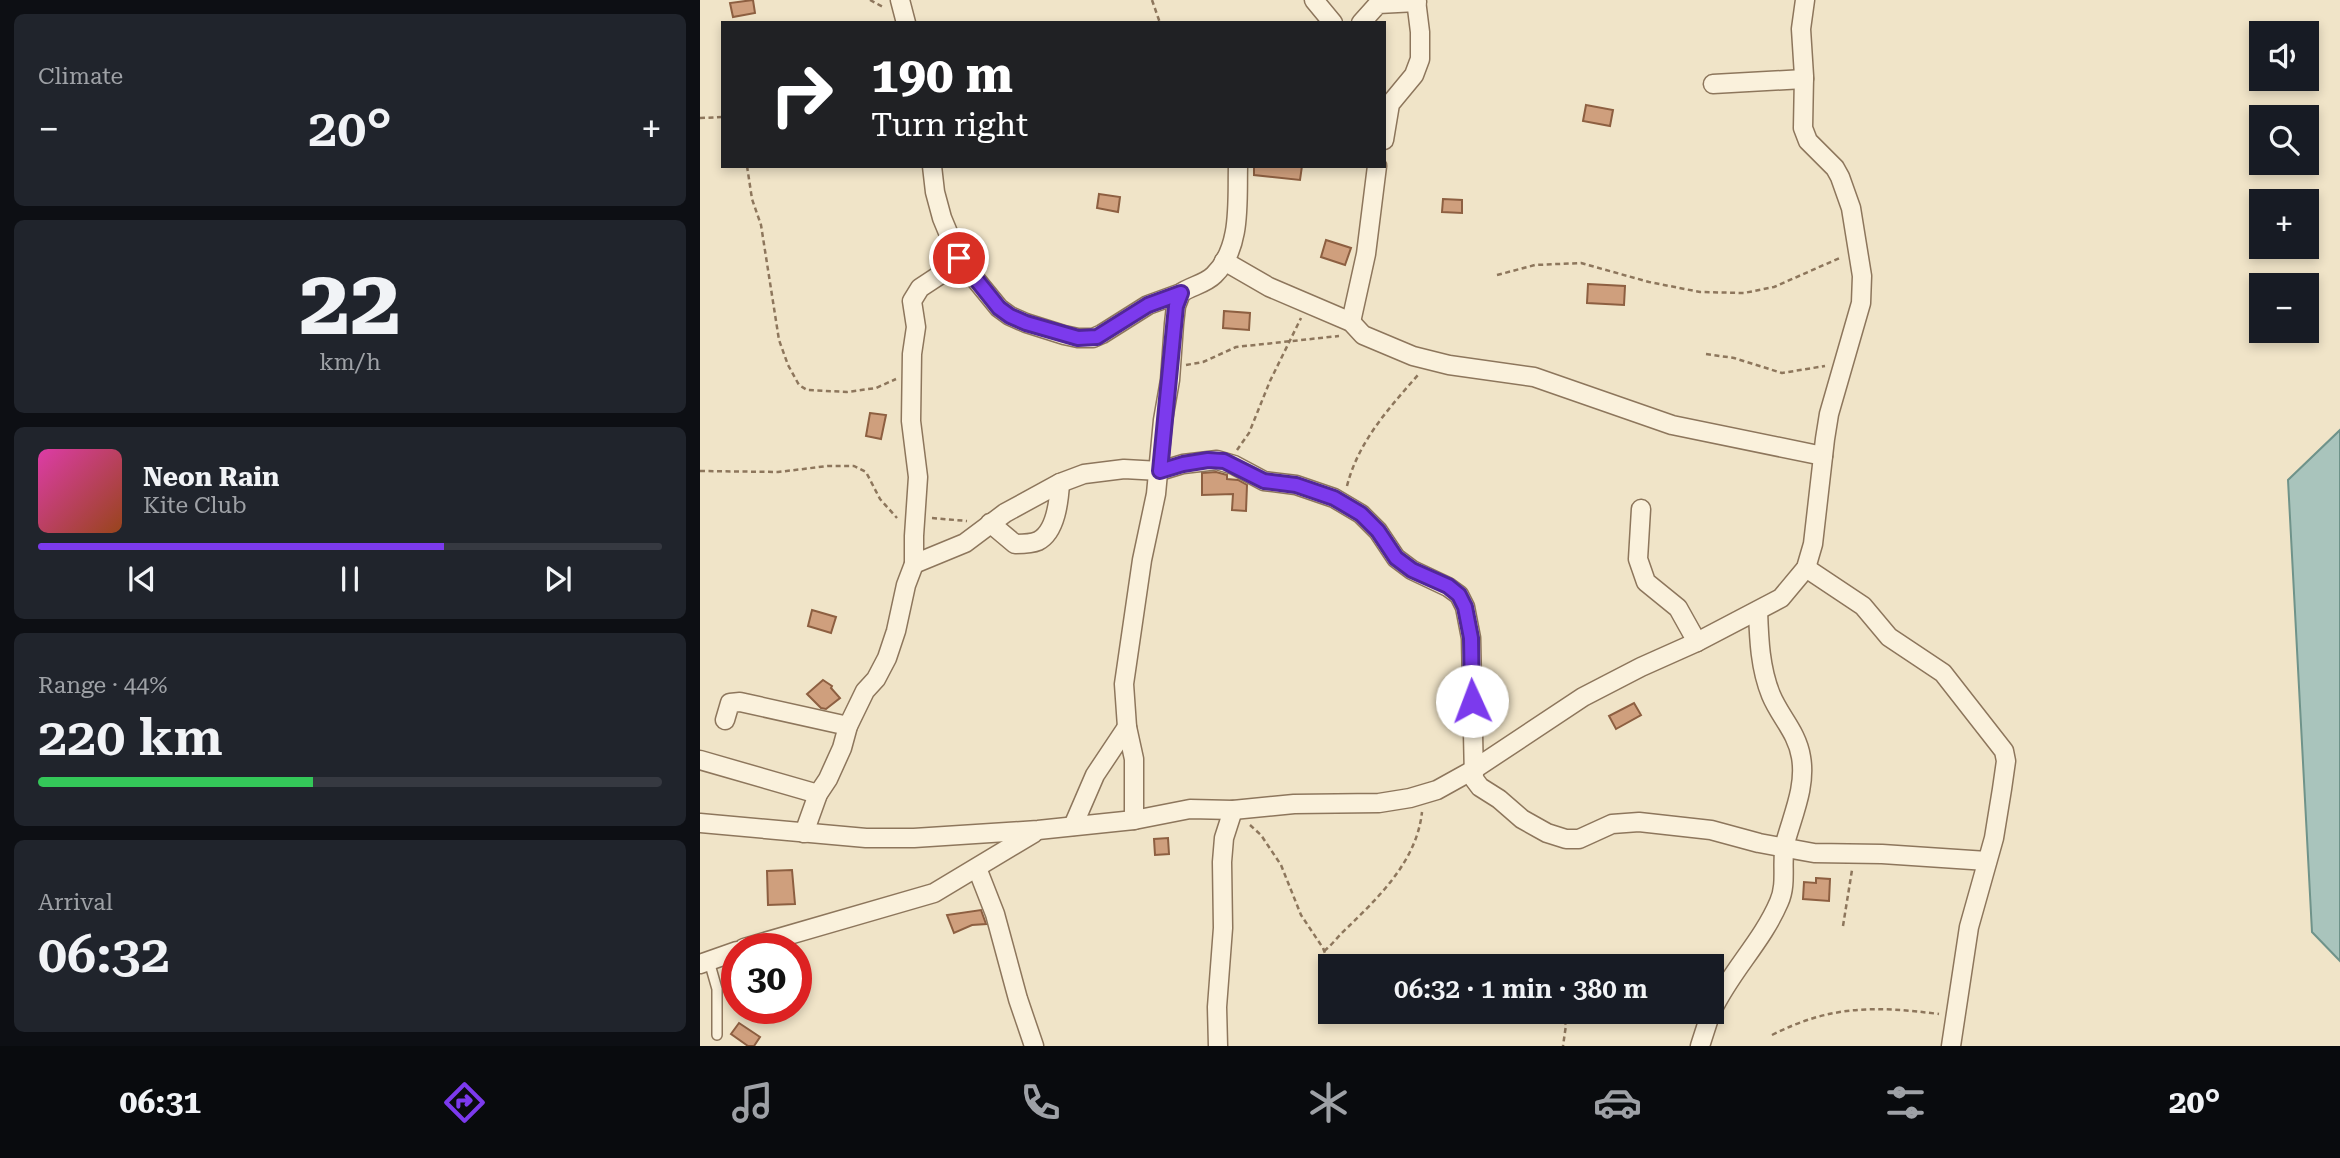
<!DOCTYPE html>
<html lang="en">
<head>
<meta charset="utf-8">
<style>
	:root { --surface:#171b24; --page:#20242c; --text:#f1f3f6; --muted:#9ea1a6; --line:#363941; --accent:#7c3aed }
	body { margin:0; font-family:"Roboto Serif",serif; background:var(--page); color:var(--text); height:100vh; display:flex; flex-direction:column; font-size:26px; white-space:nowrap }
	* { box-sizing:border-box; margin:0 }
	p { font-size:23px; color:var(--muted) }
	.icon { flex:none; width:38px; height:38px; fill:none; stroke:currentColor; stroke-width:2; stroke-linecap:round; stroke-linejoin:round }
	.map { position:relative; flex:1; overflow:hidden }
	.drawer { display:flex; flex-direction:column; gap:14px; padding:14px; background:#0d0f14; width:700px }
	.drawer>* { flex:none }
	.hud { position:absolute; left:21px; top:21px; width:665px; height:147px; border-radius:0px; box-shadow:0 4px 10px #0003; background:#202124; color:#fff; overflow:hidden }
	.controls { position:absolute; left:1549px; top:21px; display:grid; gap:14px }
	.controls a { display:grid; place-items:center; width:70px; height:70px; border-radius:0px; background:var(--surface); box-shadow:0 4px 10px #0003; font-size:35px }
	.speed { position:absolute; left:21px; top:933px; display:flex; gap:14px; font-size:35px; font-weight:700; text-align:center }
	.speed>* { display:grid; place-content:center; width:91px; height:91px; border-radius:50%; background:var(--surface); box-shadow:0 4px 10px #0003; line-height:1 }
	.speed .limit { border:10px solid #d22; background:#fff; color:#111 }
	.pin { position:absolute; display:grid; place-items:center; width:60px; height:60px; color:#fff; margin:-30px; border:4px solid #fff; border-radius:50%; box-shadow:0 2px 7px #0007 }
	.me { position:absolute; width:77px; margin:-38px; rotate:358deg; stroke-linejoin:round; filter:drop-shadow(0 0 5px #0008) }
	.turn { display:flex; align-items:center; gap:24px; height:147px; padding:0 35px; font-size:32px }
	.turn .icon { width:91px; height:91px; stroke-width:2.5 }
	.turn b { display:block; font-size:49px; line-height:60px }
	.big { font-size:52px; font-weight:600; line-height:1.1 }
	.drawer .tile { flex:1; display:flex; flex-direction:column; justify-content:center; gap:10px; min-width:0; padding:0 24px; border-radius:10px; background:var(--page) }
	.drawer .dial { align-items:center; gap:0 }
	.dial b { font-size:91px; line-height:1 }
	.song { display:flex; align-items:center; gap:21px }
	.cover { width:84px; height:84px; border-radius:10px; background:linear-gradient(135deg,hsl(320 70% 55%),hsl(20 70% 35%)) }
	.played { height:7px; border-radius:4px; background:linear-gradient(90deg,var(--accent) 65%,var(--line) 65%) }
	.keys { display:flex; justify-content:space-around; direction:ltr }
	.heat { display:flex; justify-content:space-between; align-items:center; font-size:38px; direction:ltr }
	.charge { height:10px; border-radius:5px; background:linear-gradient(90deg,#34c759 44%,var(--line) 0) }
	.trip { position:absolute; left:618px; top:954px; width:406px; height:70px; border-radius:0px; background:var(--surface); box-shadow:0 4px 10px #0003; font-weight:600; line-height:70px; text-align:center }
	.tabs { display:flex; height:112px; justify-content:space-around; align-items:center; background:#090b0e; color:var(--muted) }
	.tabs .icon { width:49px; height:49px }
	.tabs .active { color:var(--accent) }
	.tabs b { font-size:32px; color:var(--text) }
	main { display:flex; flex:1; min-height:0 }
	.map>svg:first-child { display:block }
</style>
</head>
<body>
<main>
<section class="drawer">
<div class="tile"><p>Climate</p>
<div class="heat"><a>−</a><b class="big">20°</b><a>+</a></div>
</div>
<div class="tile dial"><b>22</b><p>km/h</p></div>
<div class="tile">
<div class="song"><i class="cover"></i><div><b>Neon Rain</b><p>Kite Club</p></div></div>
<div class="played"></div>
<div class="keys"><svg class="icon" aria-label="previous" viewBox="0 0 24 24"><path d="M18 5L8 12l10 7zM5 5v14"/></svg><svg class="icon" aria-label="pause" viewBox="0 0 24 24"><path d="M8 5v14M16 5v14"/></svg><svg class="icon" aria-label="next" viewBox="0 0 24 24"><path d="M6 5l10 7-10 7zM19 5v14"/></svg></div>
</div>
<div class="tile"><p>Range · 44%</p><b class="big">220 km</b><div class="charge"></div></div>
<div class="tile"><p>Arrival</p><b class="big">06:32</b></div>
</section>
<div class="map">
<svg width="1640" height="1046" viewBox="0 0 1640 1046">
	<rect width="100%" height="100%" fill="#f0e4c8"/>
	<polygon fill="#a9c4bc" stroke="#6f938a" stroke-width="2" points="1640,430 1640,961 1612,932 1588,480"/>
	<g fill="#cf9f7d" stroke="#8d5f41" stroke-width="2">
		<polygon points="53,0 55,13 33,17 30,3"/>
		<polygon points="886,105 913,110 910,126 883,121"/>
		<polygon points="554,166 602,166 600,180 554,175"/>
		<polygon points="399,194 420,197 418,212 397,208"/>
		<polygon points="743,199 762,200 762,213 742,212"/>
		<polygon points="626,240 651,248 645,265 621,257"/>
		<polygon points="888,284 925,286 924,305 887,303"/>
		<polygon points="524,311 550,313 549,330 523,328"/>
		<polygon points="170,413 186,415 181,439 166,436"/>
		<polygon points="516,472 527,475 527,479 538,480 547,485 546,511 532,510 533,494 502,495 502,473"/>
		<polygon points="112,610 136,617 131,633 108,626"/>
		<polygon points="123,680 132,686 131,688 140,698 126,709 121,708 107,694"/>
		<polygon points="934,703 941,715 916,729 909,716"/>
		<polygon points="468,838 469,854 455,855 454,839"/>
		<polygon points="92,870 95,904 68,905 67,871"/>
		<polygon points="1116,878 1130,879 1129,901 1103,899 1104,882 1116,883"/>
		<polygon points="281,910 286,924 272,925 254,933 247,915"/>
		<polygon points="39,1023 60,1037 54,1046 48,1046 31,1034"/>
	</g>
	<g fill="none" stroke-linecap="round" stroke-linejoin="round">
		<defs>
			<polyline id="service" points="9,961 17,989 17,1035"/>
			<g id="minor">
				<polyline points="200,0 206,23"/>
				<polyline points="614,0 633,23"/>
				<polyline points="661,23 678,4 717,2"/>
				<polyline points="1013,84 1104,79"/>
				<polyline points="684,140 690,104 714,75 720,59 720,32 716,0"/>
				<polyline points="232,166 235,192 242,218 259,259 299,308 310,316 326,323 364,335 378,338 393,338 402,334 448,305 481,293"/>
				<polyline points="524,261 569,287 651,322 663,335 713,356 749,365 834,377 972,425 1123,456"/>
				<polyline points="651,322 666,254 677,166"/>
				<polyline points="941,509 938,559 946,582 978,608 997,642"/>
				<path d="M290,523l25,21c7,0 16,0 23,-3 18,-9 21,-41 22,-58"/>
				<polyline points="214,564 265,543 305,513 360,483 384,474 424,469 460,471 483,464 517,460 534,465 564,481 596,485 634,498 661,514 678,531 696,558 712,570 748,587 759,595 765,607 771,638 774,779 780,787 799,799 822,819 847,833 866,839 879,839 912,824 939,822 1011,830 1059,843 1114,853 1182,854 1287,861"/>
				<polyline points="1106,568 1163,606 1189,637 1243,673 1304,751 1306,761 1302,789 1294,838 1269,927 1251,1046"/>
				<polyline points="25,720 30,703 40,702 148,726"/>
				<polyline points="0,760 118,794"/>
				<path d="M434,820v-61l-7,-32 -3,-43 18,-124 14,-66 7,-74 7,-40 4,-56 2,-18 5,-13c10,-7 24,-9 33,-18 28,-27 23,-74 24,-109"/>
				<polyline points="0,823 166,838 214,838 338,830 434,820 490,809 533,810 594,804 679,803 710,798 737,790 773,770 883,697 941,667 997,642 1081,598 1106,568 1113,544 1125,439 1129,414 1161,303 1162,276 1151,208 1140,177 1135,168 1108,141 1103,128 1104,76 1101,29 1105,0"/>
				<polyline points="373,826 395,775 427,727"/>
				<polyline points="104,833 118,794 128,779 142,748 148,726 165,691 176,679 187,658 196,631 206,585 214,564 214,536 218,477 211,421 212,354 216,327 212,301 220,288 261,261"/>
				<polyline points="277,868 295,914 318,999 334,1046"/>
				<polyline points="44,948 234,893 334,833"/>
				<polyline points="0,964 37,951"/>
				<path d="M1012,1011c18,-39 50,-69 67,-109 9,-20 1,-42 7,-62 8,-28 20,-55 15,-83 -4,-25 -21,-40 -30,-62 -11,-27 -12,-56 -13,-84"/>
				<polyline points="518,1046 517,1007 523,928 522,862 524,838 533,810"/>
				<polyline points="1000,1046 1011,1012"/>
			</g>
		</defs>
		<use href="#service" stroke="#8d765c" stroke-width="12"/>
		<use href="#minor" stroke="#8d765c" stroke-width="21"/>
		<g stroke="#8d765c" stroke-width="2.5" stroke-dasharray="5 3.5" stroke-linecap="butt">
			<polyline points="170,0 185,8"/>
			<polyline points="452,0 460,23"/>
			<polyline points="0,118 23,117"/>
			<polyline points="47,166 52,199 61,225 79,340 88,365 99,385 107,390 147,392 176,388 196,379"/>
			<polyline points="797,275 835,265 881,263 949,282 1000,292 1044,293 1074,287 1142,257"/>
			<polyline points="1006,354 1034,358 1082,373 1125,366"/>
			<polyline points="486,365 503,362 536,347 639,336"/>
			<polyline points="537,450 549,433 570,381 601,318"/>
			<polyline points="0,471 78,472 128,466 154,466 166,472 180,499 197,518"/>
			<path d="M647,486c11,-44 42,-78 71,-111"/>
			<polyline points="232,518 267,521"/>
			<polyline points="550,825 561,835 581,865 601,915 623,948 630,966"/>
			<polyline points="1143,926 1152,870"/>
			<path d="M624,951c9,-7 15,-16 23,-23 33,-32 70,-68 75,-116"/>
			<polyline points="675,1012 681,1021"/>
			<polyline points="861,1012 866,1025 863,1046"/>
			<path d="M1072,1035c59,-30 103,-29 167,-21"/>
		</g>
		<use href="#service" stroke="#faf1dc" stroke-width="9"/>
		<use href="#minor" stroke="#faf1dc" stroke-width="18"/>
	</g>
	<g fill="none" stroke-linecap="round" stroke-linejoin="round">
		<defs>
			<polyline id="route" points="259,258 299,308 310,316 326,323 378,338 397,337 448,305 481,293 476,306 460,471 483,464 508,460 524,461 564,481 596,485 634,498 661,514 678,531 696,558 712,570 748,586 759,595 765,607 771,638 772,701"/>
		</defs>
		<use href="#route" stroke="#51269a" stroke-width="18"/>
		<use href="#route" stroke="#7c3aed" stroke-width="12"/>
	</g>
</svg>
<div class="controls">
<a><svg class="icon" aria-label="sound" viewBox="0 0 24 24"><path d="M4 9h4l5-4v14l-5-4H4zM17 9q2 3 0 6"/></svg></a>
<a><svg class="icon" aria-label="search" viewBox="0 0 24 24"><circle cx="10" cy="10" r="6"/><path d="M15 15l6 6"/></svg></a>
<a>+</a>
<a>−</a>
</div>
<div class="speed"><div class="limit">30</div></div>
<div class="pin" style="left:259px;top:258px;background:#d93025"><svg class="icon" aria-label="arrive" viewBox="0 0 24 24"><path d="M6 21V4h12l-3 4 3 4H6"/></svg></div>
<svg class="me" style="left:772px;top:701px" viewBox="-20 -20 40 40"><circle r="19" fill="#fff"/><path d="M0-13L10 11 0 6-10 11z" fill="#7c3aed"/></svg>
<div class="trip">06:32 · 1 min · 380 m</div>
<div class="hud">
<div class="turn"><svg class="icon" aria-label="right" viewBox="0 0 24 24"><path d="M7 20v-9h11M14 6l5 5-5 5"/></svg><div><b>190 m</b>Turn right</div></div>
</div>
</div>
</main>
<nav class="tabs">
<b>06:31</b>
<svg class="icon active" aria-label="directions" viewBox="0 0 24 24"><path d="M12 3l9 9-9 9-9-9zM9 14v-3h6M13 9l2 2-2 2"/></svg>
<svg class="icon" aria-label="music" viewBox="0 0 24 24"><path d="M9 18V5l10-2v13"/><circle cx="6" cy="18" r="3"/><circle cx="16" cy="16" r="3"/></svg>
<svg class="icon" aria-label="phone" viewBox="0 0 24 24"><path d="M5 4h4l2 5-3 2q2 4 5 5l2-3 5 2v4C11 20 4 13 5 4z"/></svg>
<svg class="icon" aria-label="climate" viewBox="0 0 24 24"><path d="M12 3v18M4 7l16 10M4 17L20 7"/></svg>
<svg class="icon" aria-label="car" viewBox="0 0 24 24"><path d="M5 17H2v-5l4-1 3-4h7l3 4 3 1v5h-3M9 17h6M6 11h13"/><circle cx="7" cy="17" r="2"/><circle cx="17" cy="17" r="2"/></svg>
<svg class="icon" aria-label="filters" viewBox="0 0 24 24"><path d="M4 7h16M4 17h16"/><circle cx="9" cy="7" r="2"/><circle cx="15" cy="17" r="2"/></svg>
<b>20°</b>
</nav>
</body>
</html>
